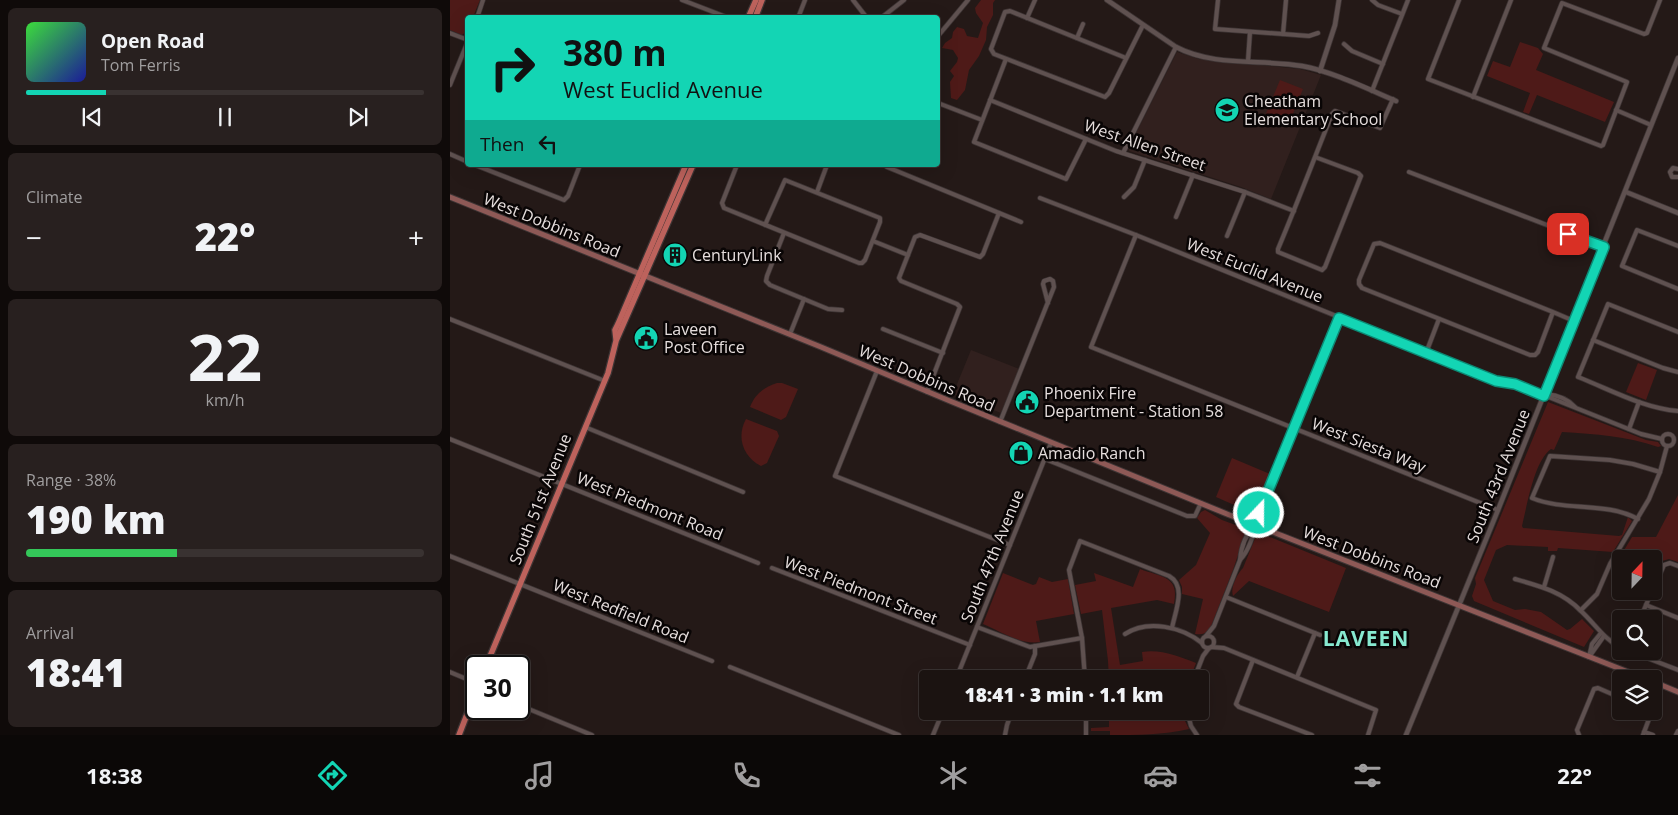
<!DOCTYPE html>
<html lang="en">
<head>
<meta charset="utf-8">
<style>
	:root { --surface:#1b1311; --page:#28201f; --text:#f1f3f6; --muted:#a09e9f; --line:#393231; --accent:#13d5b4 }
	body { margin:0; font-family:"Open Sans",sans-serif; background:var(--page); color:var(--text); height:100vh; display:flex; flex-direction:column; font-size:19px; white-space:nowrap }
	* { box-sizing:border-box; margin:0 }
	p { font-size:16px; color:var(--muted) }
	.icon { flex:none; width:28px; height:28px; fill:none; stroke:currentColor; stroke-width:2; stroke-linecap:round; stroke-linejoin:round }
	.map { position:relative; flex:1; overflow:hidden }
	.panel { display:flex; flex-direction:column; gap:8px; padding:8px; background:#0f0a09; width:450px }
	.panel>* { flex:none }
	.hud { position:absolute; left:15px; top:15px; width:475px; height:152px; border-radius:5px; box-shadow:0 5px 20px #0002,0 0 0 1px var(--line); background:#13d5b4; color:#111; overflow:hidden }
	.needle { width:32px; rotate:22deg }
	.controls { position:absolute; left:1162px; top:550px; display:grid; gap:10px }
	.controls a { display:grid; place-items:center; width:50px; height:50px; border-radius:5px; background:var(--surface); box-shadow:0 5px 20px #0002,0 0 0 1px var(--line); font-size:25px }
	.speed { position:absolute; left:15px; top:655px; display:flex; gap:10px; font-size:25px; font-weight:700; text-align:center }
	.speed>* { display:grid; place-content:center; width:65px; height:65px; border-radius:50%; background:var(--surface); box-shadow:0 5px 20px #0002,0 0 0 1px var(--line); line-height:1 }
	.speed .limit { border:2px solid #111; border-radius:8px; background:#fff; color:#111 }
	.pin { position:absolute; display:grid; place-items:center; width:42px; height:42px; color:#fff; margin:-21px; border-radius:10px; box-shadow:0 2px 8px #0006 }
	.me { position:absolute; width:55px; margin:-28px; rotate:22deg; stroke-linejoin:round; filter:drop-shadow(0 0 4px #0008) }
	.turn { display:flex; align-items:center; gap:18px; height:105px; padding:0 15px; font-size:22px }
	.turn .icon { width:65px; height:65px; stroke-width:2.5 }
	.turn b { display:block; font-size:35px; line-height:42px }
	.then { display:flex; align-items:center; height:48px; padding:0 15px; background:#0003; gap:10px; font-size:19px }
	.big { font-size:38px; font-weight:800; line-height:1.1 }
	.panel .card { flex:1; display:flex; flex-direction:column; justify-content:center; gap:8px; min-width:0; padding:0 18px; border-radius:8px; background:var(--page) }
	.panel .dial { align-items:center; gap:0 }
	.dial b { font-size:65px; line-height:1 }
	.song { display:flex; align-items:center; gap:15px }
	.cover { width:60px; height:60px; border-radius:8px; background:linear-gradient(135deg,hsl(120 70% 55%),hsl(240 70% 35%)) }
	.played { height:5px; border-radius:2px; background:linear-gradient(90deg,var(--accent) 20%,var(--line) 20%) }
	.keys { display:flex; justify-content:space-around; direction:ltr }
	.heat { display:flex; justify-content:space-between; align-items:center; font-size:28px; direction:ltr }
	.charge { height:8px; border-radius:4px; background:linear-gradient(90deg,#34c759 38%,var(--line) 0) }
	.trip { position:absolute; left:469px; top:670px; width:290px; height:50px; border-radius:5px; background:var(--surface); box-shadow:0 5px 20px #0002,0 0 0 1px var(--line); font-weight:800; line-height:50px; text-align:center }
	.tabs { display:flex; height:80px; justify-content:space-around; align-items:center; background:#0b0807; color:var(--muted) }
	.tabs .icon { width:35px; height:35px }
	.tabs .selected { color:var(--accent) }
	.tabs b { font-size:22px; color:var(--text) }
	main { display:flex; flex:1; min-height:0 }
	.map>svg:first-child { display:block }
</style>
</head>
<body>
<main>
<section class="panel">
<div class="card">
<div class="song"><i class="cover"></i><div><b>Open Road</b><p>Tom Ferris</p></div></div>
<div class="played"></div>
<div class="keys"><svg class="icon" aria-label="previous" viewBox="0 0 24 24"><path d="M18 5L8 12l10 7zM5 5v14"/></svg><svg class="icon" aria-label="pause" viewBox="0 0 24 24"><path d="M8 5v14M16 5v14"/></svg><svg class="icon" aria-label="next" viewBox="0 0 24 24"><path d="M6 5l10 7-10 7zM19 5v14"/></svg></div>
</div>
<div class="card"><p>Climate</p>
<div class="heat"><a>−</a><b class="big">22°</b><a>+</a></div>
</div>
<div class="card dial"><b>22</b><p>km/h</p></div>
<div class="card"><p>Range · 38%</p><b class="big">190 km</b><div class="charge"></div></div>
<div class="card"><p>Arrival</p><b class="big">18:41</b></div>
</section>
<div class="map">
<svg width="1228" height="735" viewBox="0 0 1228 735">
	<rect width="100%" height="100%" fill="#241917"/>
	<g fill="#31201e">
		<polygon points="727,52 749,59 850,69 871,75 821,199 791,187 679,151 680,145"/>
		<polygon points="521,350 569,369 551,413 503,394"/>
	</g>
	<g fill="#4e1a18">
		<polygon points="0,0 30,0 23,17 18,18 17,31 12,35 0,30"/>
		<polygon points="531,0 545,0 543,3 543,15 537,27 536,40 529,56 519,70 515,90 507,100 501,98 500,82 504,76 500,71 507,62 508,58 503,50 492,48 495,43 502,38 503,32 507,27 514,29 517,36 528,38 533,23 526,13 525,8"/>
		<polygon points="1070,42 1088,48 1093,54 1086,70 1164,102 1155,122 1087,95 1079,114 1073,112 1080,93 1037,76 1043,61 1060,67"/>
		<polygon points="830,80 853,89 838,126 815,116"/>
		<polygon points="1188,363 1207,370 1196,400 1176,392"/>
		<path d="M327,383h5l16,6 -12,28 -5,3 -31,-13c5,-13 14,-20 27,-24z"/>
		<path d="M1098,402l98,38 12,2 3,4 -3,1c-32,-11 -62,-13 -96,-15l-8,18 -3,-1c-17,12 -24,57 -29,77l1,2 96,8 3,-1 6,-18 4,4 -19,31 -55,-4 -1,3h-9v-4l-41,-2 -11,5 -12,30 9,21 22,9 10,-1 16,3 26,18 3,-1 12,-10 12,12 -10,16 -110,-46 -2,-5 4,-12 -1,-6z"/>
		<path d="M296,419l31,12 2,5 -12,27 -6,3c-18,-9 -25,-29 -15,-47z"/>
		<polygon points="782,458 820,474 805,508 791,508 766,497"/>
		<polygon points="1228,495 1228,562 1219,559 1212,561 1193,553 1173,552 1182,537 1206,537"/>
		<path d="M755,510l17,10 19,7 4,7 -12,36 -23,59c-4,5 -10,6 -15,5l8,-35 -21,-5v-7l-3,-7 17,-15 14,-32 -13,-15 4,-6z"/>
		<path d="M810,533l86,35 -17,44 -80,-31 -16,15c-3,-8 4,-22 10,-28l13,-32z"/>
		<path d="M690,569c21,8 40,7 34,35l-17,-4 -46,8 9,57 23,-4 -1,-9c19,-3 36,4 54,11l-6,16h-81l-1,-18 -6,-51 -21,4 -6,-29 21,-4 -2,-8 39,14z"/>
		<path d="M553,573l30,12 3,-1 3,-7 13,5 16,-3 6,35 -38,7 4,21c-20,3 -40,-11 -57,-18z"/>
		<path d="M659,711h74l2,10 4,8c-26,6 -52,6 -79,6v-4h-19v-3l18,-1z"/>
	</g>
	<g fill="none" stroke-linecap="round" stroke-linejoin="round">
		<defs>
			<g id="minor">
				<polyline points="232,0 279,18"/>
				<polyline points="403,0 417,18"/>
				<polyline points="768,0 765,29 859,36 868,33"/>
				<polyline points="922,0 928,5 952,14"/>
				<polyline points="1009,0 978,79 1151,146 1153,145 1177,82 1094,48 1112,3 1194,34 1197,33 1210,0"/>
				<polyline points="27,18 33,0"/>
				<polyline points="348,18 355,0"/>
				<polyline points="431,18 454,0"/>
				<polyline points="577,18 585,0"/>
				<polyline points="0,33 18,40"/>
				<polyline points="833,34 836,0"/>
				<polyline points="488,36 518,0"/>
				<polyline points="627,38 633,24"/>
				<polyline points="894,44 902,51 933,64"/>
				<polyline points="676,58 560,11 555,12 541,49 544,54 655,97 659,93 693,25"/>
				<polyline points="556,59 524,142 616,179 636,139"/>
				<polyline points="798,61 800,32"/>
				<polyline points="0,85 18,41"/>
				<polyline points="922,91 958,0"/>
				<polyline points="1023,97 1061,0"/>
				<polyline points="540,100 666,151 795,192 844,211"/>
				<polyline points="488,103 532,120"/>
				<polyline points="1166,110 1201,125"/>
				<polyline points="673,153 726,47"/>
				<polyline points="0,154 18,162"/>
				<path d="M865,157l43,16 3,3 -36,91 -3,3 -44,-18v-3c19,-45 36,-90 54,-135l3,-3 3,1 42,16 13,-29"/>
				<polyline points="25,165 114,200 118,196 130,165"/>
				<polyline points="287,165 272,203 274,208 409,263 412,263 415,260 430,222 430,218 335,180 315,225"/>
				<polyline points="435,165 437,167 571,222"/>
				<polyline points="1228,169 1223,168 1220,172 1222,177 1228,177"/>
				<polyline points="959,172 1154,247"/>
				<polyline points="367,192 377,165"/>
				<polyline points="674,197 684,187 695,160"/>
				<polyline points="590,198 686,235 1047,381 1065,384 1094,396"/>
				<polyline points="726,217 743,175"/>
				<polyline points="334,233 317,276 316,281 320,285 378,309 392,310"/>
				<polyline points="686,235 641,347 1048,510"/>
				<polyline points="777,236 795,192"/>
				<polyline points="423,241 458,255"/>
				<polyline points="1228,246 1187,230 1172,266 1228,289"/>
				<polyline points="1103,312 1088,352 1085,355 1080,355 912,288 909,284 909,280 924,244 930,243 1103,312 1124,321"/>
				<polyline points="0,319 155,381"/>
				<polyline points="433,329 493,353"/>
				<path d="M1228,332l-70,-28 -30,73c33,13 65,31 100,34"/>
				<polyline points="340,334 354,299"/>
				<polyline points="1143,340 1213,368 1228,372"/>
				<polyline points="976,353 989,319"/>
				<polyline points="427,371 385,476 560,545"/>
				<polyline points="477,392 510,307 507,304 451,281 449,278 465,237 470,235 530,257 533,254 549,213"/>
				<polyline points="1095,394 1101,398 1191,434 1212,439"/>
				<path d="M1096,394c10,1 22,5 29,13"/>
				<polyline points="550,422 604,287 603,281 600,279 594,281 593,284 598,303"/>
				<polyline points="135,427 293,492"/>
				<polyline points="1179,429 1189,402"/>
				<circle cx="1218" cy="440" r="6"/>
				<polyline points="0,439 308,563"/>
				<polyline points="595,459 737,516 745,516 751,503"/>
				<path d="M1188,519c-33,-18 -72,-7 -106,-21l18,-42 60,4 23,4 27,8"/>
				<polyline points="0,556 262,661"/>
				<path d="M790,560c12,-13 14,-31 19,-47l80,-195"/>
				<polyline points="322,568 520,645"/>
				<path d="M1065,579c25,7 48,13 66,32 14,13 23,28 40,37"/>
				<polyline points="1094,587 1103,557"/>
				<polyline points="1204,588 1214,565 1220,563 1228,566"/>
				<polyline points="776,597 870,635"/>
				<polyline points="1196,605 1228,618"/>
				<polyline points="1131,610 1147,594 1160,564 1199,499 1210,472 1217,446"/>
				<polyline points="1190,619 1202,591"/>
				<polyline points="527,627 580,647 632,638"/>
				<path d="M675,634c23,-15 57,-7 77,9"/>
				<path d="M756,636l8,-10 26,-66c1,-13 6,-26 15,-35"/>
				<circle cx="758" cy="642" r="6"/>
				<polyline points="761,647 774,648 926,710 918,735"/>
				<polyline points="1179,651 1228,670"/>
				<polyline points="1139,657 1142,644 1151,633"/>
				<polyline points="1139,657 1154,636"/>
				<polyline points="803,660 786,704 789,707 862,735"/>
				<polyline points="280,667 449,735"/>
				<polyline points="0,672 26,683"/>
				<polyline points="847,677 865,633"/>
				<polyline points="506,679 601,443"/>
				<polyline points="575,679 585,654 585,646"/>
				<path d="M635,679l-3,-41 -13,-68 11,-29 89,35c18,10 6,36 3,52"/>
				<polyline points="744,679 753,656 759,648"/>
				<polyline points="69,705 142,735"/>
				<polyline points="1204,707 1212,685"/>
				<polyline points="636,711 636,735"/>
				<polyline points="737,711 741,726 747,735"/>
				<polyline points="1194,732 1203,735"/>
				<polyline points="483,735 493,711"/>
				<polyline points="555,735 557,725 562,711"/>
				<polyline points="1129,735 1127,730 1144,689 1148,688 1171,698"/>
				<polyline points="1193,735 1202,711"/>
				<polyline points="1226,735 1228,731"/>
			</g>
			<g id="tertiary">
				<path d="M657,0l69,47c38,20 85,12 126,19 29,5 66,23 94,35"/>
				<polyline points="870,71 885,25 889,0"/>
				<polyline points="1176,192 1228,213"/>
				<polyline points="956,735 1048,510 1228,58"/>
			</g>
			<g id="secondary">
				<polyline points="0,197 371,347 500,401 777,514 1196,679"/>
				<polyline points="1204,682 1228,692"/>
			</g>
			<g id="primary">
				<polyline points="298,18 306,0"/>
				<polyline points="305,18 312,0"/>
				<polyline points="166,339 165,330 168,324 236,165"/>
				<polyline points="36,666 158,373 166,341 243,165"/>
				<polyline points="9,735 26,691"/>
			</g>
		</defs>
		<use href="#minor" stroke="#3d3434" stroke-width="5.5"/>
		<use href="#tertiary" stroke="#3d3434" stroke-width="6"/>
		<use href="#secondary" stroke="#3d3434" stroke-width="7"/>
		<use href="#primary" stroke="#3d3434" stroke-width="8"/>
		<use href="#minor" stroke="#5f5150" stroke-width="4"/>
		<use href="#tertiary" stroke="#5f5150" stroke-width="4.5"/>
		<use href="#secondary" stroke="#8e5956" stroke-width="5"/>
		<use href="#primary" stroke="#bd625c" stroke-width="5.5"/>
	</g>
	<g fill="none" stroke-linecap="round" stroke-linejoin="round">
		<defs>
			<polyline id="route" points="809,513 889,318 1046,381 1065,384 1094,396 1154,247 1118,234"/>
		</defs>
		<use href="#route" stroke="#0c8a75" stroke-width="12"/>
		<use href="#route" stroke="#13d5b4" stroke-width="9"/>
	</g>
	<defs>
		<symbol id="school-disc" viewBox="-11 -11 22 22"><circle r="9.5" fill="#13d5b4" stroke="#090505"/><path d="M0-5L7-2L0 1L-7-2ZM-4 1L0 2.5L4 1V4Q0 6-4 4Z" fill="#111"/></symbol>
		<symbol id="building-disc" viewBox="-11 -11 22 22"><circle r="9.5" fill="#13d5b4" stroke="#090505"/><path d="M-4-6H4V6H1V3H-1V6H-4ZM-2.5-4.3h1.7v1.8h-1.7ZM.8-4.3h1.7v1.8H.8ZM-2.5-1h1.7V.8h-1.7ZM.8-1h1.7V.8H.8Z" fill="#111"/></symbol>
		<symbol id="civic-disc" viewBox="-11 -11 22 22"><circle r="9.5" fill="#13d5b4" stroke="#090505"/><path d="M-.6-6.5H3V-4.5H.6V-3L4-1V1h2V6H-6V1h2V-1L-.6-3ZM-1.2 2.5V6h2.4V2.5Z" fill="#111"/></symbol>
		<symbol id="shop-disc" viewBox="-11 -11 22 22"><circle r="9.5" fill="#13d5b4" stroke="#090505"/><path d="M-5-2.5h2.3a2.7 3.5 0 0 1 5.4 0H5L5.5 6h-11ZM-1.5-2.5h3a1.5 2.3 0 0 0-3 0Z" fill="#111"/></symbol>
	</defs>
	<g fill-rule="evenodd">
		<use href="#school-disc" x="763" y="96" width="28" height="28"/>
		<use href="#building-disc" x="211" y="241" width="28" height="28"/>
		<use href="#civic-disc" x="182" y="324" width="28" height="28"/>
		<use href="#civic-disc" x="563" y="388" width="28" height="28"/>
		<use href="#shop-disc" x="557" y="439" width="28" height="28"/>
	</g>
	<g text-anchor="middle" stroke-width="5" stroke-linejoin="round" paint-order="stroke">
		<g font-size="16" fill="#e6dedd" stroke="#090505" text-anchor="start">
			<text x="794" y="107">Cheatham<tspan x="794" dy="18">Elementary School</tspan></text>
			<text x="242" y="261">CenturyLink</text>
			<text x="214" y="335">Laveen<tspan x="214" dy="18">Post Office</tspan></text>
			<text x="594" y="399">Phoenix Fire<tspan x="594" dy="18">Department - Station 58</tspan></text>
			<text x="588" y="459">Amadio Ranch</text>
		</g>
		<g font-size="16" fill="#e6dedd" stroke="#090505">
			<text transform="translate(695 145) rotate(19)" y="6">West Allen Street</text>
			<text transform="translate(102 225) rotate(22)" y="6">West Dobbins Road</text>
			<text transform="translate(805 270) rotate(22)" y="6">West Euclid Avenue</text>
			<text transform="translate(477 378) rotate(23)" y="6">West Dobbins Road</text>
			<text transform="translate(919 445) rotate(22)" y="6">West Siesta Way</text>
			<text transform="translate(1048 476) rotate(-68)" y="6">South 43rd Avenue</text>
			<text transform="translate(90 499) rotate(-68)" y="6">South 51st Avenue</text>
			<text transform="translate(200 506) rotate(22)" y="6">West Piedmont Road</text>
			<text transform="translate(542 556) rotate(-68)" y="6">South 47th Avenue</text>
			<text transform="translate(922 557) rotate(21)" y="6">West Dobbins Road</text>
			<text transform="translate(411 590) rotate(21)" y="6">West Piedmont Street</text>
			<text transform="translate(171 611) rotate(22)" y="6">West Redfield Road</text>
		</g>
		<g font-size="21" font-weight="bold" letter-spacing="1" fill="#87e9d0" stroke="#090505">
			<text x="916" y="646">LAVEEN</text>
		</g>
	</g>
</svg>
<div class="controls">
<a><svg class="needle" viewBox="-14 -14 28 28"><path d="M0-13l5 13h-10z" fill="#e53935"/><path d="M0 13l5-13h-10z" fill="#a09e9f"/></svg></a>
<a><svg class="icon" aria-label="search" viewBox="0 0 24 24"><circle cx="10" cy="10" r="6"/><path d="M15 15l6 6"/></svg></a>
<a><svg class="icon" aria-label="layers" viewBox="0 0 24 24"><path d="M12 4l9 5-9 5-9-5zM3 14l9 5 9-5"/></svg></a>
</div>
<div class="speed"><div class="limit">30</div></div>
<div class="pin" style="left:1118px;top:234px;background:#d93025"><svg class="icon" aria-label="arrive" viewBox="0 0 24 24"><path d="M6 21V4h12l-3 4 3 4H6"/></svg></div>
<svg class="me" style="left:809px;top:513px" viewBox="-20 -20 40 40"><circle r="17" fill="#13d5b4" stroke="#fff" stroke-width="3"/><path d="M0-11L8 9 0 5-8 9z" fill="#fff"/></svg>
<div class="trip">18:41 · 3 min · 1.1 km</div>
<div class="hud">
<div class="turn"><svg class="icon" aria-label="right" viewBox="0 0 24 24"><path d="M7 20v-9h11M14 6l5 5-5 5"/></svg><div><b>380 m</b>West Euclid Avenue</div></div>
<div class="then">Then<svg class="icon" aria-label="left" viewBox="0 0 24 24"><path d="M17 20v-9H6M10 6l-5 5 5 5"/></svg></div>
</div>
</div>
</main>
<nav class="tabs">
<b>18:38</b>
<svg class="icon selected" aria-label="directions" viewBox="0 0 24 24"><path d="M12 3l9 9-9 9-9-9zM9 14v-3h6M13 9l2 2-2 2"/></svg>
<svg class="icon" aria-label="music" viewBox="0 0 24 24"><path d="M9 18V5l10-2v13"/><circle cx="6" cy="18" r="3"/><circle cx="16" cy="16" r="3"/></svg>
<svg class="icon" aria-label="phone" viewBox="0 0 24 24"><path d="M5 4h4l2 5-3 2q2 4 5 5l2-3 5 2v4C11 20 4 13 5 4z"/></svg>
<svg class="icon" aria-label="climate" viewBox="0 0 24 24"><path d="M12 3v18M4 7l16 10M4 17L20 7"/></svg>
<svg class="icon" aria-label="car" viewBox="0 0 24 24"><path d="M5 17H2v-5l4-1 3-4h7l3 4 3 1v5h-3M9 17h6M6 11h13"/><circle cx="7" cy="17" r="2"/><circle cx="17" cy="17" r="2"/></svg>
<svg class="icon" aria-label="filters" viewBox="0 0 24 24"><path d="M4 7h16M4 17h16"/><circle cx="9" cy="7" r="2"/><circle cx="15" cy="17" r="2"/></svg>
<b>22°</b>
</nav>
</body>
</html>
